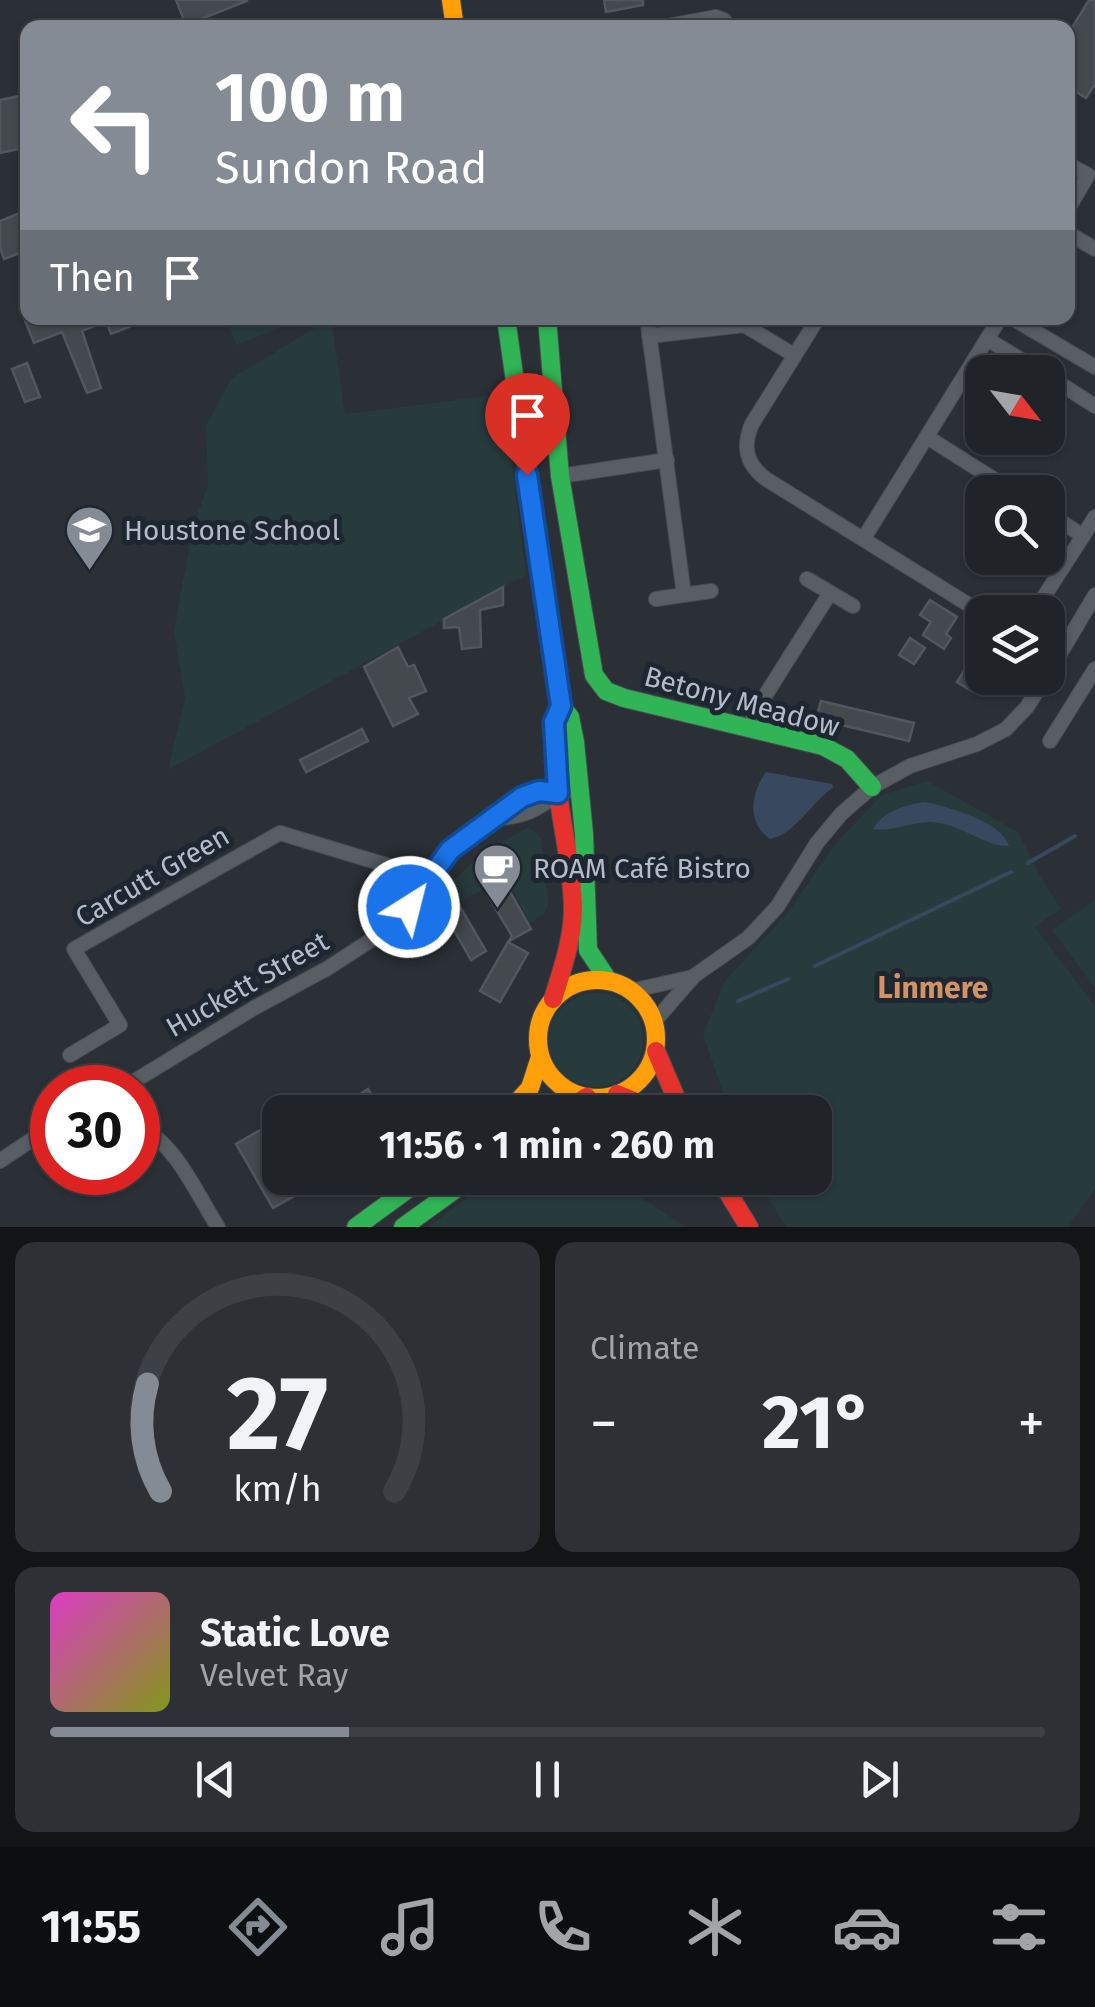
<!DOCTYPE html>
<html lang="en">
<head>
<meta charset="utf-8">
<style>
	:root { --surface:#202428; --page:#2d3034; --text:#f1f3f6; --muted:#a2a4a8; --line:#3d4145; --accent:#848b95 }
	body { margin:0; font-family:"Fira Sans",sans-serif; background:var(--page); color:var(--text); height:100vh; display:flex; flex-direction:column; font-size:38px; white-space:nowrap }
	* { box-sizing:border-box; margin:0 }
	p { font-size:32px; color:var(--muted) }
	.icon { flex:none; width:55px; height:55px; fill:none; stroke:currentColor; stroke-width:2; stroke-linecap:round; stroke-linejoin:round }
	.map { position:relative; height:1227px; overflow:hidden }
	.details { display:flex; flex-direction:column; gap:15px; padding:15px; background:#121416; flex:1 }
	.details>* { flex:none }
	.hud { position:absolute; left:20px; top:20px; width:1055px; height:305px; border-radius:20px; box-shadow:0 2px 8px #0004,0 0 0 2px var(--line); background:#848b95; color:#fff; overflow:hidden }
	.needle { width:65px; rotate:121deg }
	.buttons { position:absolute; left:965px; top:355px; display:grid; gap:20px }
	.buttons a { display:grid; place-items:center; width:100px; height:100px; border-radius:20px; background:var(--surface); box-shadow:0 2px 8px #0004,0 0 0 2px var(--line); font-size:50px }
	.speed { position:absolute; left:30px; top:1065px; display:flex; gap:20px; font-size:50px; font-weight:700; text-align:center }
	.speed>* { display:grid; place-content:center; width:130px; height:130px; border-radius:50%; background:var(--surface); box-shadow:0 2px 8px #0004,0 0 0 2px var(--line); line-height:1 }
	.speed .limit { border:15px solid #d22; background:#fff; color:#111 }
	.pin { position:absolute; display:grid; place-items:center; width:85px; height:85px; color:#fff; margin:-102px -42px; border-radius:50% 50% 50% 0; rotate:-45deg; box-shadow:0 0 10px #0007 }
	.pin .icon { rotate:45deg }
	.me { position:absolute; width:110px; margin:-55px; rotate:36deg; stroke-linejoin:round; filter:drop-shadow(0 0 8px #0008) }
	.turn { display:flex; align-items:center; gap:35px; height:210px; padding:0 30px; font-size:45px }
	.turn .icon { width:130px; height:130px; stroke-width:2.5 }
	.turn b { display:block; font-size:70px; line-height:85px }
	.then { display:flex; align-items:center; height:95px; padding:0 30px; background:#0003; gap:20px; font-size:38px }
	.big { font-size:75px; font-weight:700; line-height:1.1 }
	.details .tile { flex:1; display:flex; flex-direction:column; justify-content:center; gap:15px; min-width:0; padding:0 35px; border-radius:20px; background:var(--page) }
	.details .dial { align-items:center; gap:0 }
	.dial svg { height:260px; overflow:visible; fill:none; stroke:var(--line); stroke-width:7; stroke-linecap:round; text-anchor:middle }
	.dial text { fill:var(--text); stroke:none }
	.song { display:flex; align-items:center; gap:30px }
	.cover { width:120px; height:120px; border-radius:15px; background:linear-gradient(135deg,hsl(310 70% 55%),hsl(70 70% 35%)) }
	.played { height:10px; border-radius:5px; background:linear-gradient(90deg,var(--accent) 30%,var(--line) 30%) }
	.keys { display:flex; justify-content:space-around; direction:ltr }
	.heat { display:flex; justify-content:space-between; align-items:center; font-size:55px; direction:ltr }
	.details .tiles { flex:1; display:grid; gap:15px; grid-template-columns:1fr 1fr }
	.tile:last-child { grid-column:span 2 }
	.trip { position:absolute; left:262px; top:1095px; width:570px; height:100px; border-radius:20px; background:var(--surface); box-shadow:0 2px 8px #0004,0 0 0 2px var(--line); font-weight:700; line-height:100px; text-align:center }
	.menu { display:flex; height:160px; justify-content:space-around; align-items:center; background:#0d0e10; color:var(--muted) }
	.menu .icon { width:70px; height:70px }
	.menu .active { color:var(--accent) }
	.menu b { font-size:45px; color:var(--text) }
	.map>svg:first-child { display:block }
</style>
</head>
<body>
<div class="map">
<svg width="1095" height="1227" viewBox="0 0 1095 1227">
	<rect width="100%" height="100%" fill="#2a3036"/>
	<g fill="#273a3c">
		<polygon points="227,318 306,318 236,345"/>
		<polygon points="331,318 345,414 503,394 526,575 168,770 185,698 174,631 193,527 208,485 206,426 231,379"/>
		<polygon points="927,781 1018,832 1041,878 1061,909 1035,927 1095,1006 1095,1190 1068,1227 786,1227 756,1178 815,1178 815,1112 730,1112 703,1035 724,982 787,914 835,844 882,795"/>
		<polygon points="529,827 541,838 548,905 544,914 530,923 506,878 461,901 442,891 484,852"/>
		<polygon points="1095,900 1095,988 1052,930"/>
		<circle cx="596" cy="1040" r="47"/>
		<polygon points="494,1178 612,1178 686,1227 428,1227"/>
	</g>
	<g fill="#38485f">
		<path d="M766,772l66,12 1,4c-22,14 -37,46 -63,51 -24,-17 -19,-46 -4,-67z"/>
		<path d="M925,802c23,5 78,20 84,44 -23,1 -49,-23 -79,-24 -19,0 -38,10 -57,7 10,-18 33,-24 52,-27z"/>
	</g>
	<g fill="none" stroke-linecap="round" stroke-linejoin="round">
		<g stroke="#38485f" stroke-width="4">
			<polyline points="1028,863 1075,836"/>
			<polyline points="815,966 1011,872"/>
			<polyline points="738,1001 788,979"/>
		</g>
	</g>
	<g fill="#44494e" stroke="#52575e" stroke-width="2.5">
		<polygon points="176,0 247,0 247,1 186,25"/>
		<polygon points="604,0 643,0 643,5 606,12"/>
		<polygon points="1089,0 1095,0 1095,84 1086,98 1068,87 1068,34"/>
		<polygon points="28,94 28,147 0,153 0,100"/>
		<polygon points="22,212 28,226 28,250 4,259 0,247 0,221"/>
		<polygon points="24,318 152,318 111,334 106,321 82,331 101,388 87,393 62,332 34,343"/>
		<polygon points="27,363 40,397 25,402 12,369"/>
		<polygon points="503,587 503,605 480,610 481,647 462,649 459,627 444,628 444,619"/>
		<polygon points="930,600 957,617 946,634 951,638 944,649 923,635 931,622 920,615"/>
		<polygon points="910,638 925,648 914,664 899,655"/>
		<polygon points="982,642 982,676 973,692 957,682"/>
		<polygon points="398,647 408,667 414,665 426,691 409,698 418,714 393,726 364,667"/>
		<polygon points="821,701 914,723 909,741 816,719"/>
		<polygon points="362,729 368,741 306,772 300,760"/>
		<polygon points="504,881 531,929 509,941 512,936 485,891"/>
		<polygon points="458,903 486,951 471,960 443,911"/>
		<polygon points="508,942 528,953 500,1002 480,991"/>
		<polygon points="368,1089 382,1112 308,1112 329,1100 335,1109"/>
		<polygon points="269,1125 274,1132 280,1128 280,1178 326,1178 273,1208 236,1144"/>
	</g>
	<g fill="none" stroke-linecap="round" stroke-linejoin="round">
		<defs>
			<g id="street">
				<polyline points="657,28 716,17 724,20 729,28"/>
				<polyline points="1068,164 1088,175 1068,209"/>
				<polyline points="1068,233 1095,249"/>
				<polyline points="647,318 684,595"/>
				<path d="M818,318l-66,106c-10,23 -6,40 14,55l216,134"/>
				<polyline points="1012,318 1095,367"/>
				<polyline points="649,336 744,325 794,355"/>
				<polyline points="987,339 1041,372"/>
				<polyline points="1048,376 1095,406"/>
				<polyline points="927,437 1014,492"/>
				<polyline points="560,476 667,460"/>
				<polyline points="1083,536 1095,517"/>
				<polyline points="864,538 1000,318"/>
				<polyline points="807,579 853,606"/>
				<polyline points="656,599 711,591"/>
				<polyline points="1034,612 1083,536 1048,513"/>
				<polyline points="1048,674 1095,595"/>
				<polyline points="750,728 756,710 830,593"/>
				<polyline points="1050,741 1095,669"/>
				<path d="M497,818c27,-1 41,-8 61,-25"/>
				<polyline points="630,991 693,977"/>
				<polyline points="653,1023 694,976 748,938 777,907 817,843 841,814 872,787 910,766 977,744 1006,729 1027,707 1045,678"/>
				<polyline points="70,1055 120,1025 74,949 280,833 393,867"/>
				<polyline points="123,1088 254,1008 328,968 385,931 409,907 450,850 497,818 515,801 539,791 566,792"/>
				<path d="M138,1126c38,17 58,67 80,101"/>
				<polyline points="0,1161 52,1126"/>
			</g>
			<g id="fast">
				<polyline points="506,318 561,706 570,717 575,742 584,834 588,950 608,980"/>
				<polyline points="547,318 560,476 594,675 606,691 624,698 823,746 847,759 872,787"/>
				<polyline points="356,1227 423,1178"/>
				<polyline points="403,1227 471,1178"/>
			</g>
			<g id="slow">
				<polyline points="451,0 455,28"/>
				<circle cx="597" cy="1039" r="59"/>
				<polyline points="508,1112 530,1088 540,1057"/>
			</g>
			<g id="jam">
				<path d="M553,999c9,-29 20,-60 20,-91 -1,-68 -30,-135 -12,-202"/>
				<polyline points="656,1051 682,1112"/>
				<polyline points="617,1094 660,1112"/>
				<polyline points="563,1112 587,1097"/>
				<polyline points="719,1178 749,1227"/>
			</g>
		</defs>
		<use href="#street" stroke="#484c51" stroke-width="16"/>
		<use href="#fast" stroke="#484c51" stroke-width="20"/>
		<use href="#slow" stroke="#484c51" stroke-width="20"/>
		<use href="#jam" stroke="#484c51" stroke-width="20"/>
		<use href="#street" stroke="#595e65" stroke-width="14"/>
		<use href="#fast" stroke="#30b455" stroke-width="18"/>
		<use href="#slow" stroke="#ff9f0a" stroke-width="18"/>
		<use href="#jam" stroke="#e5322d" stroke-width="18"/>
	</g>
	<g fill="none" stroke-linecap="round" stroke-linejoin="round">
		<defs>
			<polyline id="route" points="409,907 450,850 522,797 539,791 558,793 554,722 561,706 527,475"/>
		</defs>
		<use href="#route" stroke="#114b97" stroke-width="25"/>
		<use href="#route" stroke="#1a73e8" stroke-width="18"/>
	</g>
	<defs>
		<symbol id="school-pin" viewBox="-11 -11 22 30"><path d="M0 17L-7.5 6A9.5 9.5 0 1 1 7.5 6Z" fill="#848b95" stroke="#1d2631"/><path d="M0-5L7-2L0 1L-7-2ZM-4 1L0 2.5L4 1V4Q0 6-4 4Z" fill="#fff"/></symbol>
		<symbol id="cafe-pin" viewBox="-11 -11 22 30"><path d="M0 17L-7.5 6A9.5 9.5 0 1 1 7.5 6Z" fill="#848b95" stroke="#1d2631"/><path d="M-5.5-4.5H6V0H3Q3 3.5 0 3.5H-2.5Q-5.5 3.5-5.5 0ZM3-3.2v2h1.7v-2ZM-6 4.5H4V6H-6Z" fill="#fff"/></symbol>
	</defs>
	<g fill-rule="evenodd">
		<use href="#school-pin" x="62" y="502" width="55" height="75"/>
		<use href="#cafe-pin" x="470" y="840" width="55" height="75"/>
	</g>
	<g text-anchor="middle" stroke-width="10" stroke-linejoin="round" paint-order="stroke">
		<g font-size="28" fill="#b4bcc8" stroke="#1d2631" text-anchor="start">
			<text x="124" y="540">Houstone School</text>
			<text x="533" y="878">ROAM Café Bistro</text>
		</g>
		<g font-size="28" fill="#b4bcc8" stroke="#1d2631">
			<text transform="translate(742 701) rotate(15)" y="10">Betony Meadow</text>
			<text transform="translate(152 876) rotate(-30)" y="10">Carcutt Green</text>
			<text transform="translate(247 984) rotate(-30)" y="10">Huckett Street</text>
		</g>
		<g font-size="30" font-weight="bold" fill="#d19366" stroke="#1d2631">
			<text x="933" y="998">Linmere</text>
		</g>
	</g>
</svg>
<div class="buttons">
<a><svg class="needle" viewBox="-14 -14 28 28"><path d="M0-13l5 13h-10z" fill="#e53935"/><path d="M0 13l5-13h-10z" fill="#a2a4a8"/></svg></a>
<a><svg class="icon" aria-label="search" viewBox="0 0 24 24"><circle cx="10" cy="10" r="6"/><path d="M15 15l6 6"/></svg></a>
<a><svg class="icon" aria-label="layers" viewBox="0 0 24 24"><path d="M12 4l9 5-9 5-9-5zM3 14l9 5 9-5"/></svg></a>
</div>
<div class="speed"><div class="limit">30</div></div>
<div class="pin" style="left:527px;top:475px;background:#d93025"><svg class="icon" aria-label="arrive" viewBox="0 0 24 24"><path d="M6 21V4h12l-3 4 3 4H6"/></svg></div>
<svg class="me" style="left:409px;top:907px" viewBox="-20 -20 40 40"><circle r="17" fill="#1a73e8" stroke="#fff" stroke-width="3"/><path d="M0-11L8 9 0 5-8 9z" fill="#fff"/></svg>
<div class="trip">11:56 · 1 min · 260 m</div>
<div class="hud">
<div class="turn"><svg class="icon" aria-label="left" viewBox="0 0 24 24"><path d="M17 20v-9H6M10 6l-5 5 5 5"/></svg><div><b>100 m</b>Sundon Road</div></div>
<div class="then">Then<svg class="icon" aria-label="arrive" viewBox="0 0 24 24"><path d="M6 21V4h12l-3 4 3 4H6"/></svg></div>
</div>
</div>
<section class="details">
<div class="tiles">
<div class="tile dial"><svg viewBox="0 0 100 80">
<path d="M14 69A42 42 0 1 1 86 69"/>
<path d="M14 69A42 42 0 0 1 10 36" stroke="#848b95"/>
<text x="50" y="56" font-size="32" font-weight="700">27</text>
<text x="50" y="72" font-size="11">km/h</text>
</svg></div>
<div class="tile"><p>Climate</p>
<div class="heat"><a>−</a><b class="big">21°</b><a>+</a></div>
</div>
<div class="tile">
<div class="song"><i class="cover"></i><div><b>Static Love</b><p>Velvet Ray</p></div></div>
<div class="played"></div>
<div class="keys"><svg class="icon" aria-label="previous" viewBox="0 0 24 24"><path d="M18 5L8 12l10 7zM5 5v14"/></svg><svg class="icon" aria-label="pause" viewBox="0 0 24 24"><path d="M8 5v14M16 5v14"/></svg><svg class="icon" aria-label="next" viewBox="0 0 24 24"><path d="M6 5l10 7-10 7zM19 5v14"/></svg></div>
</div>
</div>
</section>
<nav class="menu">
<b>11:55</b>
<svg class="icon active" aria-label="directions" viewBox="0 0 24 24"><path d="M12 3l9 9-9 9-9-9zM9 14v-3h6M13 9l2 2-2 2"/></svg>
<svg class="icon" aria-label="music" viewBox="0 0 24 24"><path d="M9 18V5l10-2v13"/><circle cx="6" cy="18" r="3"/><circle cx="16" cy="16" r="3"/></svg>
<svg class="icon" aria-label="phone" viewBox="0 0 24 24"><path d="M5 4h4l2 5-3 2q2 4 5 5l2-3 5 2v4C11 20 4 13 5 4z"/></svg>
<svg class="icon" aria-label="climate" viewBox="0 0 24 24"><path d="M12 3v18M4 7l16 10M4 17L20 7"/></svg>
<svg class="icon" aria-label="car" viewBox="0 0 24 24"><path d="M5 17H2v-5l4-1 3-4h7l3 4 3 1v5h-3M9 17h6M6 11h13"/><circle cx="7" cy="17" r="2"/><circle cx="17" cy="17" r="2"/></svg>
<svg class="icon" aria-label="filters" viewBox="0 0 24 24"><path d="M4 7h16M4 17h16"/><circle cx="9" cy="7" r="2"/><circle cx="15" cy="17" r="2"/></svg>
</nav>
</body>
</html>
